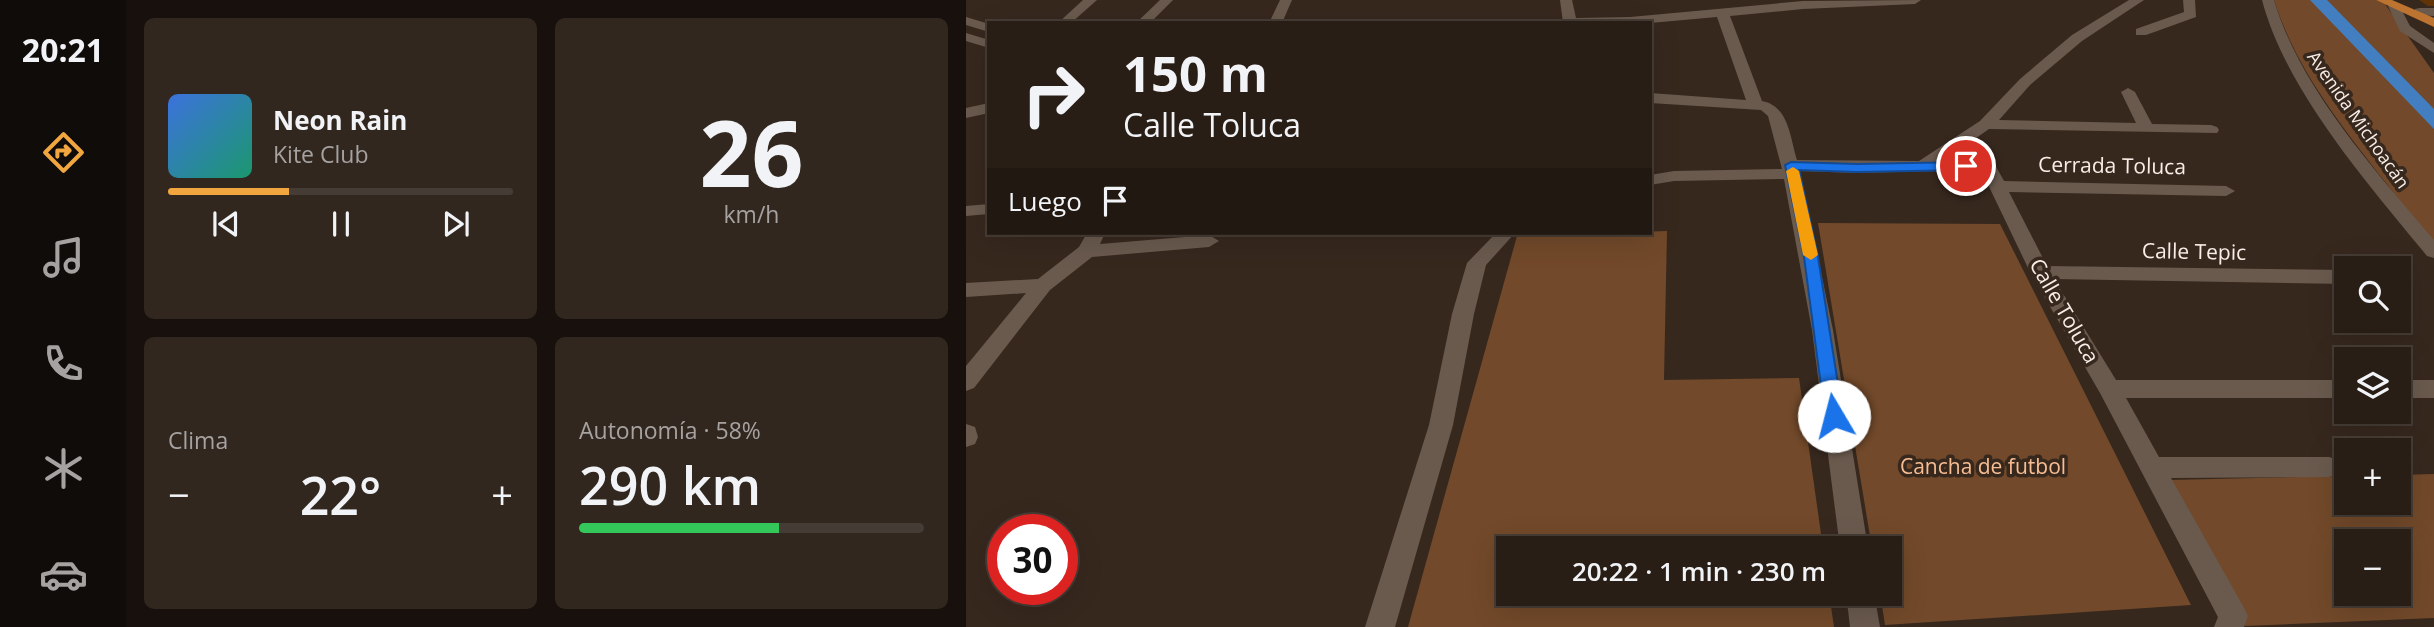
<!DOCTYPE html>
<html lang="es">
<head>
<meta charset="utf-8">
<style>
	:root { --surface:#291e16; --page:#31271f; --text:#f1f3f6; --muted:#a5a2a1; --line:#453c35; --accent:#f1a640 }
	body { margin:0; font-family:"Open Sans",sans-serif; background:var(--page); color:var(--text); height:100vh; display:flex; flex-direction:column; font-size:26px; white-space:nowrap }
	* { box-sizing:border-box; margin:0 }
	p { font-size:23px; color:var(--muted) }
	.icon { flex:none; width:38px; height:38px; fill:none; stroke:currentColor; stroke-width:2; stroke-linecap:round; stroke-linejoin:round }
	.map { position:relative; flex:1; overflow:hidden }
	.drawer { display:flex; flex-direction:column; gap:18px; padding:18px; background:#17100c; width:840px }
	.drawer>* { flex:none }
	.banner { position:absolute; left:21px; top:21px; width:665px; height:214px; border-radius:0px; box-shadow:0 7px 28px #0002,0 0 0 2px var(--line); background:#291e16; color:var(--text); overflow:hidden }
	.controls { position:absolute; left:1368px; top:256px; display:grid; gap:14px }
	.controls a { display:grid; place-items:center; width:77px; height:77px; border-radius:0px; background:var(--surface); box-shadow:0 7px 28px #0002,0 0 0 2px var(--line); font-size:35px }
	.speed { position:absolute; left:21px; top:514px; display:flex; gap:14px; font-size:35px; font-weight:700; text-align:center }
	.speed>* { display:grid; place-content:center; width:91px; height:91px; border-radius:50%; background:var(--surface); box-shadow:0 7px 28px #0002,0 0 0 2px var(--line); line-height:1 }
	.speed .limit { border:10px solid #d22; background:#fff; color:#111 }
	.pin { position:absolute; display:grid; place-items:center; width:60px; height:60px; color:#fff; margin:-30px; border:4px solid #fff; border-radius:50%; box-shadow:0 2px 7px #0007 }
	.me { position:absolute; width:77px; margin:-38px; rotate:352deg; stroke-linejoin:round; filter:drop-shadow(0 0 5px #0008) }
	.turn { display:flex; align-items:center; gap:24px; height:147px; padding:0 21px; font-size:32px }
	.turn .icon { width:91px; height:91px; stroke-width:2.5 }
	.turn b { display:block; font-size:49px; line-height:60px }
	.then { display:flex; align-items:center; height:66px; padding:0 21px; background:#0003; gap:14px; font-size:26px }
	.big { font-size:52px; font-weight:600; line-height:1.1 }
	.drawer .widget { flex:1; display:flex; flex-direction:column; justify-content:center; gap:10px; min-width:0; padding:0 24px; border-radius:10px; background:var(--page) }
	.drawer .dial { align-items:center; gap:0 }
	.dial b { font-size:91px; line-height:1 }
	.song { display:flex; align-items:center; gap:21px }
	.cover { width:84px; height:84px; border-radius:10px; background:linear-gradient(135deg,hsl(220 70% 55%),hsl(160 70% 35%)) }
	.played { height:7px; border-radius:4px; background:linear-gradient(90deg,var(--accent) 35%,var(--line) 35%) }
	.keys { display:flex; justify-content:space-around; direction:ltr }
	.heat { display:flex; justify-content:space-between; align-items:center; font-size:38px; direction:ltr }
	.charge { height:10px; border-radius:5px; background:linear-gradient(90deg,#34c759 58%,var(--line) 0) }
	.drawer .tiles { flex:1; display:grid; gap:18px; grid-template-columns:repeat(2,1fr) }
	.trip { position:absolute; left:530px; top:536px; width:406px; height:70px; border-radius:0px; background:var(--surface); box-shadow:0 7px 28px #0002,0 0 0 2px var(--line); font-weight:600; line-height:70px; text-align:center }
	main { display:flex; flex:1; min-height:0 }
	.dock { display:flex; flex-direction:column; width:126px; justify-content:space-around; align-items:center; background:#100c09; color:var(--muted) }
	.dock .icon { width:49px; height:49px }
	.dock .on { color:var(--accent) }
	.dock b { font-size:32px; color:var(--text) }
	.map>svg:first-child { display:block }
</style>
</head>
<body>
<main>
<nav class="dock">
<b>20:21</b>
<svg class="icon on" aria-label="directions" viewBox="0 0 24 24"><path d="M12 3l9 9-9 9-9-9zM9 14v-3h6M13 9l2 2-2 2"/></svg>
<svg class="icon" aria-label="music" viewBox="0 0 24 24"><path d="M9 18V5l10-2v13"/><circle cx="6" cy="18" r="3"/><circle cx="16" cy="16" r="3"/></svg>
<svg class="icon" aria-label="phone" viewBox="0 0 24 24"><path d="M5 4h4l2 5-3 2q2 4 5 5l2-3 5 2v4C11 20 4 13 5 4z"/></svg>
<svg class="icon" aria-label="climate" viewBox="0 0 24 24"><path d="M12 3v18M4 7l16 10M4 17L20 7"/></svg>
<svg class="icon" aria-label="car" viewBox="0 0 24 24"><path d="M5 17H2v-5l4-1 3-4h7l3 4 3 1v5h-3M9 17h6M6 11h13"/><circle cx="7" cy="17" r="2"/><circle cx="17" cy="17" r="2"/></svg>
</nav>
<section class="drawer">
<div class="tiles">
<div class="widget">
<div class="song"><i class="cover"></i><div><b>Neon Rain</b><p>Kite Club</p></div></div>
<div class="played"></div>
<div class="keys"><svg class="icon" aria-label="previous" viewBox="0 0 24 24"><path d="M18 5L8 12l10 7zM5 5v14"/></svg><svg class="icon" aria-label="pause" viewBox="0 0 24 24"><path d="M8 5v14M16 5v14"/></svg><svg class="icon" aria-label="next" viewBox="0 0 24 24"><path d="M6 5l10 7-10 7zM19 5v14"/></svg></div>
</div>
<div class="widget dial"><b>26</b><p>km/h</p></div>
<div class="widget"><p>Clima</p>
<div class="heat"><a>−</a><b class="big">22°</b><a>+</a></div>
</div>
<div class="widget"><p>Autonomía · 58%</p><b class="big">290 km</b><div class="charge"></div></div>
</div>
</section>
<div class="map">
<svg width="1468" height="627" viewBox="0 0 1468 627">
	<rect width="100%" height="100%" fill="#37281e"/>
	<g fill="#72492a" fill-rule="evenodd">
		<path d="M1308,0h102l9,4 49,69v170c-18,-18 -32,-40 -48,-60 -44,-56 -90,-114 -112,-183z"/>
		<polygon points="852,223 1034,224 1225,605 919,625 914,593 924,593 924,548 906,548"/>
		<polygon points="701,231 698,380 833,378 857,548 542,548 542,593 863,593 868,627 442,627 551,236"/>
		<path d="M1468,474v144l-189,8 -76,-146 178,-4v26h52v-27zM1381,541h52v52h-52z"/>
	</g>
	<polygon fill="#437fc0" points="1344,0 1361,0 1468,109 1468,129"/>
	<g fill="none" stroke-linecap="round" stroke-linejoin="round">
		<g fill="#6a5a4e" fill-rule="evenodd">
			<polygon points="117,0 131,0 105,23 92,23"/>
			<polygon points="194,0 207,0 184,23 170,23"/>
			<polygon points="314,0 326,0 316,23 303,23"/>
			<path d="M594,0h12l4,18 54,-1 173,-16 118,-1 -6,4 -112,5 -73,7 32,85c27,5 28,37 35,59l122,1 61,-40 40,-42 52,-44 57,-35h15l-62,41 -52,44 -31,35 137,3 -15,-31 7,-4 7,4 17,32 59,1 6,2 2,3 -2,3 -228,-4 -46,32h50l11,20 222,5 9,5 -9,5 -217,-4 38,74 300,4v14l-293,-5 62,101h231v18h-221l33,59h170l9,3 4,7 -4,7 -9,3 -158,1 72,128 5,10 -4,11h-30l4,-10 -118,-224 -70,-121 -49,-102 -124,3 -57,-2 33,159 35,218h-28l-28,-218 -28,-151 -110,2 -24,4v-10l24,-4 108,-2 -14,-53 -7,-6 -111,-7v-10l96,7 -29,-83 -67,6h-87z"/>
			<polygon points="1217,0 1229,0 1230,17 1180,35 1170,35 1170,29 1218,12"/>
			<path d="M1296,0h12c26,88 101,170 160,240v18l-7,-2c-59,-72 -141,-165 -165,-256z"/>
			<polygon points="1428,2 1432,3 1444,26 1468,43 1468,53 1434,31 1422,6"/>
			<polygon points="1454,8 1468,8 1468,16 1449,15 1449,9"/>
			<polygon points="0,17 23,24 23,32 0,25"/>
			<polygon points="0,33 23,40 23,48 0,41"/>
			<polygon points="23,103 23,113 0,118 0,108"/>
			<polygon points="23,204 23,214 0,216 0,206"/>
			<polygon points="121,233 139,233 134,244 243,235 253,241 243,247 126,257 84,290 8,388 0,391 0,366 60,293 0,297 0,283 72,279 113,247"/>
			<polygon points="530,233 549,233 520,265 508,314 487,425 429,627 399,627 463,425 486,314 501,263"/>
			<rect x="1433" y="380" width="35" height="18"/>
			<polygon points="0,424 9,427 12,437 9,444 0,447"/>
			<polygon points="880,593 908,593 914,627 884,627"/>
		</g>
		<polygon fill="#be7431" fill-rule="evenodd" points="1410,0 1426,0 1468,18 1468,27"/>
	</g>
	<polygon fill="#603406" points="1453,0 1468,0 1468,6 1462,6"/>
	<polygon fill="#1a73e8" stroke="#114b97" stroke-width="2" points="825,162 891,164 1000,162 1006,166 1000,170 891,172 833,170 852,257 877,416 875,421 862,421 859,416 838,257 819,165"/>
	<polygon fill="#f59e0b" points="827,167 833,171 852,255 845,260 837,255 820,171"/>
	<g text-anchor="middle" stroke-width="7" stroke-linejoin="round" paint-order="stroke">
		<g font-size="18" fill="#f8eee7" stroke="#37281e">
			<text transform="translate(1392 120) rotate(55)" y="6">Avenida Michoacán</text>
		</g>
		<g font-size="21" fill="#f8eee7" stroke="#37281e">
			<text transform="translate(1146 166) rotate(1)" y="7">Cerrada Toluca</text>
			<text transform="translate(1228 252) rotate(1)" y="7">Calle Tepic</text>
			<text transform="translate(1098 311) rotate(60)" y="7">Calle Toluca</text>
		</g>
		<g font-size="21" fill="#f8bd92" stroke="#37281e">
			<text x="1017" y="474">Cancha de futbol</text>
		</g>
	</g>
</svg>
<div class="controls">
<a><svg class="icon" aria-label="search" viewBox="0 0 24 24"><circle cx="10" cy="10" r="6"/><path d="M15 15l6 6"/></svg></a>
<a><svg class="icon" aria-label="layers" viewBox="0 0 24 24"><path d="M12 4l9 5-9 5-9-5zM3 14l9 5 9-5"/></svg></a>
<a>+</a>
<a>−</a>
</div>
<div class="speed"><div class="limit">30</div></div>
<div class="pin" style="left:1000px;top:166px;background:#d93025"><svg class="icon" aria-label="arrive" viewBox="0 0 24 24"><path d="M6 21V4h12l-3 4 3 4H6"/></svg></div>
<svg class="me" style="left:868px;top:416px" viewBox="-20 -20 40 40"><circle r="19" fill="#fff"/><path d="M0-13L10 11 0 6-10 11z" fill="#1a73e8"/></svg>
<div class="trip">20:22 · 1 min · 230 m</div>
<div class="banner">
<div class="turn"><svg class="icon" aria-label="right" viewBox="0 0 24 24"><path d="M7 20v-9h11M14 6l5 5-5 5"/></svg><div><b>150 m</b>Calle Toluca</div></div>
<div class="then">Luego<svg class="icon" aria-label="arrive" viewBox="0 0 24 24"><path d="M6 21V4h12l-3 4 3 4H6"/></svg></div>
</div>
</div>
</main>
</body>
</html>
